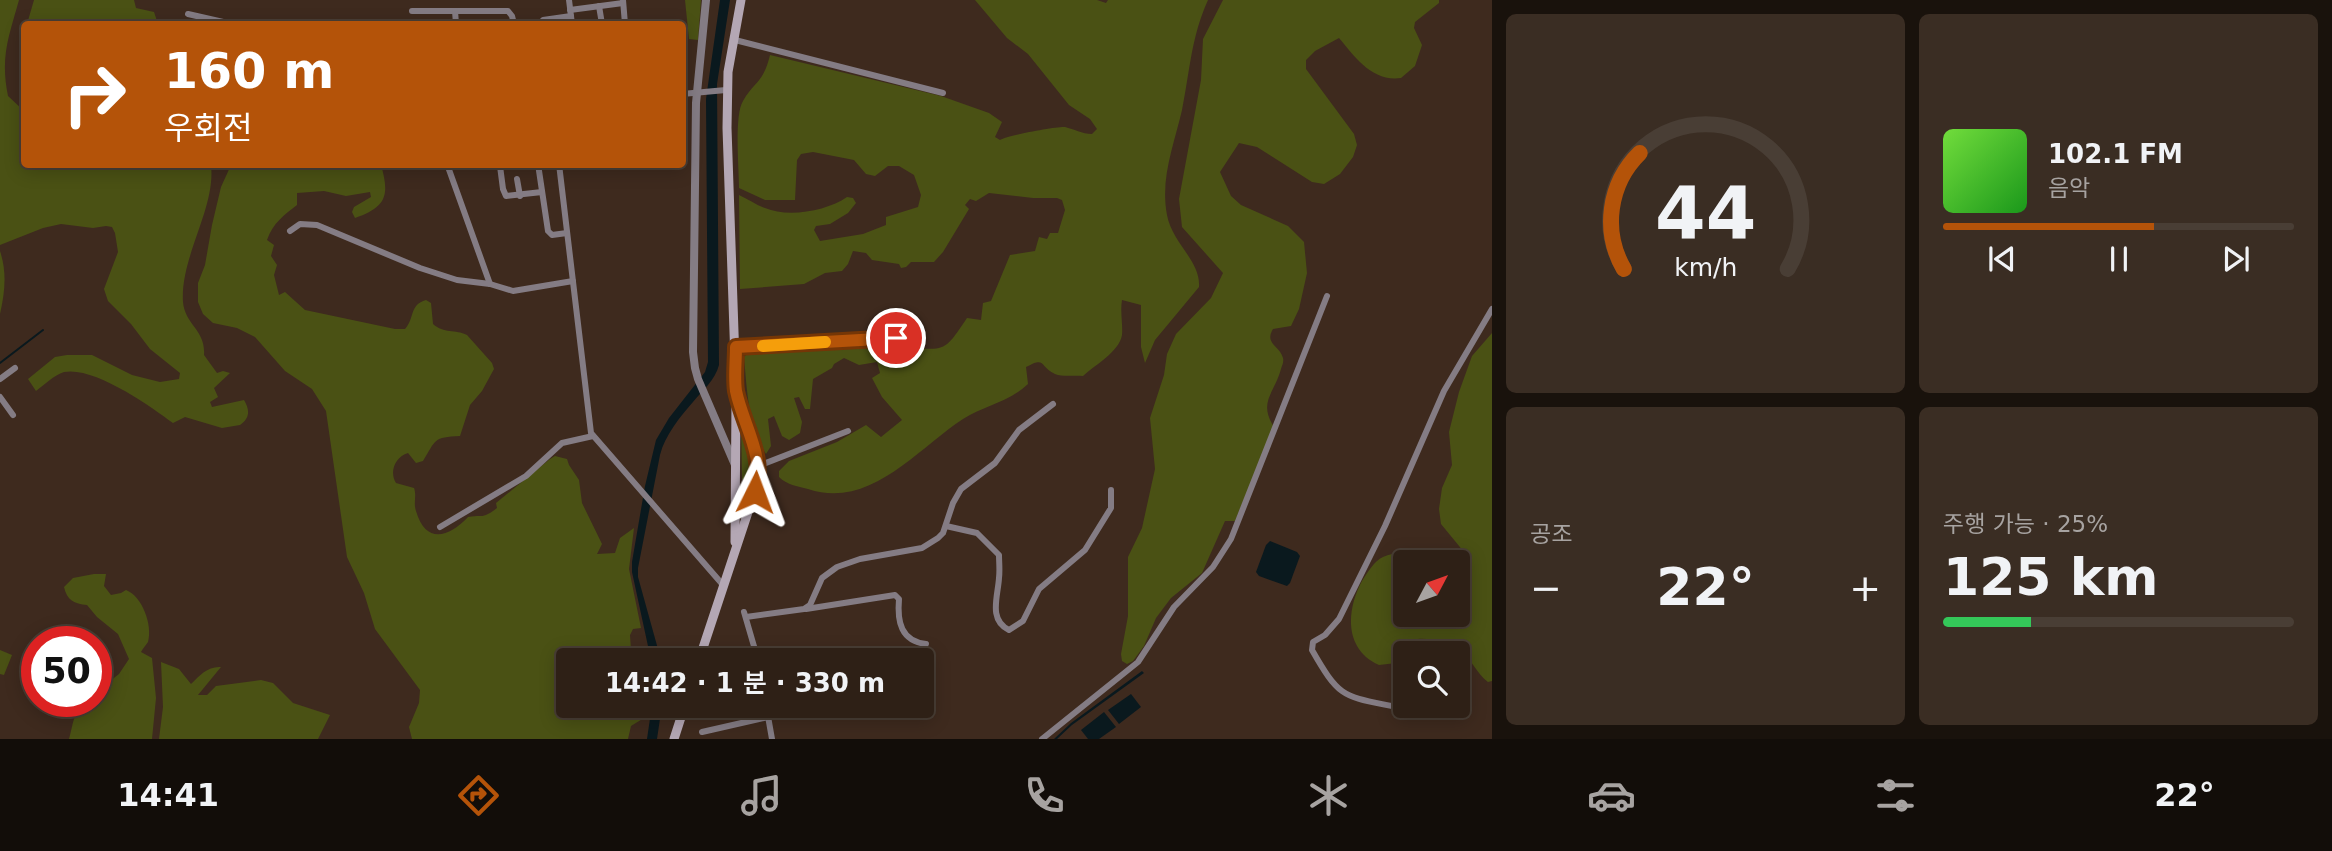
<!DOCTYPE html>
<html lang="ko">
<head>
<meta charset="utf-8">
<style>
	:root { --surface:#2e2016; --page:#3a2d23; --text:#f1f3f6; --muted:#a7a3a1; --line:#493e35; --accent:#b45309 }
	body { margin:0; font-family:"DejaVu Sans","Noto Sans KR",sans-serif; background:var(--page); color:var(--text); height:100vh; display:flex; flex-direction:column; font-size:26px; white-space:nowrap }
	* { box-sizing:border-box; margin:0 }
	p { font-size:23px; color:var(--muted) }
	.icon { flex:none; width:38px; height:38px; fill:none; stroke:currentColor; stroke-width:2; stroke-linecap:round; stroke-linejoin:round }
	.map { position:relative; flex:1; overflow:hidden }
	.side { display:flex; flex-direction:column; gap:14px; padding:14px; background:#19120c; width:840px }
	.side>* { flex:none }
	.top-card { position:absolute; left:21px; top:21px; width:665px; height:147px; border-radius:7px; box-shadow:0 4px 18px #0003,0 0 0 2px var(--line); background:#b45309; color:#fff; overflow:hidden }
	.needle { width:46px; rotate:49deg }
	.fabs { position:absolute; left:1393px; top:550px; display:grid; gap:14px }
	.fabs a { display:grid; place-items:center; width:77px; height:77px; border-radius:7px; background:var(--surface); box-shadow:0 4px 18px #0003,0 0 0 2px var(--line); font-size:35px }
	.speed { position:absolute; left:21px; top:626px; display:flex; gap:14px; font-size:35px; font-weight:700; text-align:center }
	.speed>* { display:grid; place-content:center; width:91px; height:91px; border-radius:50%; background:var(--surface); box-shadow:0 4px 18px #0003,0 0 0 2px var(--line); line-height:1 }
	.speed .limit { border:10px solid #d22; background:#fff; color:#111 }
	.pin { position:absolute; display:grid; place-items:center; width:60px; height:60px; color:#fff; margin:-30px; border:4px solid #fff; border-radius:50%; box-shadow:0 2px 7px #0007 }
	.me { position:absolute; width:77px; margin:-38px; rotate:3deg; stroke-linejoin:round; filter:drop-shadow(0 0 5px #0008) }
	.turn { display:flex; align-items:center; gap:24px; height:147px; padding:0 28px; font-size:32px }
	.turn .icon { width:91px; height:91px; stroke-width:2.5 }
	.turn b { display:block; font-size:49px; line-height:60px }
	.big { font-size:52px; font-weight:600; line-height:1.1 }
	.side .tile { flex:1; display:flex; flex-direction:column; justify-content:center; gap:10px; min-width:0; padding:0 24px; border-radius:10px; background:var(--page) }
	.side .dial { align-items:center; gap:0 }
	.dial svg { height:182px; overflow:visible; fill:none; stroke:var(--line); stroke-width:7; stroke-linecap:round; text-anchor:middle }
	.dial text { fill:var(--text); stroke:none }
	.song { display:flex; align-items:center; gap:21px }
	.cover { width:84px; height:84px; border-radius:10px; background:linear-gradient(135deg,hsl(100 70% 55%),hsl(120 70% 35%)) }
	.played { height:7px; border-radius:4px; background:linear-gradient(90deg,var(--accent) 60%,var(--line) 60%) }
	.keys { display:flex; justify-content:space-around; direction:ltr }
	.heat { display:flex; justify-content:space-between; align-items:center; font-size:38px; direction:ltr }
	.charge { height:10px; border-radius:5px; background:linear-gradient(90deg,#34c759 25%,var(--line) 0) }
	.side .tiles { flex:1; display:grid; gap:14px; grid-template-columns:repeat(2,1fr) }
	.trip { position:absolute; left:556px; top:648px; width:378px; height:70px; border-radius:7px; background:var(--surface); box-shadow:0 4px 18px #0003,0 0 0 2px var(--line); font-weight:600; line-height:70px; text-align:center }
	.tabs { display:flex; height:112px; justify-content:space-around; align-items:center; background:#120d09; color:var(--muted) }
	.tabs .icon { width:49px; height:49px }
	.tabs .current { color:var(--accent) }
	.tabs b { font-size:32px; color:var(--text) }
	main { display:flex; flex:1; min-height:0 }
	.map>svg:first-child { display:block }
</style>
</head>
<body>
<main>
<div class="map">
<svg width="1492" height="739" viewBox="0 0 1492 739">
	<rect width="100%" height="100%" fill="#3e2a1e"/>
	<g fill="#4a5114" fill-rule="evenodd">
		<path d="M0,0h19c-10,36 -19,57 -11,96l16,15v53l187,1c5,43 -31,92 -28,137 2,23 23,28 21,53l13,18 6,-2 7,2 -16,15 4,9 -8,5 2,5 32,-7c6,10 6,18 -4,25l-18,3 -37,-11 -12,6c-23,-17 -79,-57 -109,-51 -10,3 -20,13 -28,19l-8,-12 27,-22 12,-2h25l40,20 28,7 19,-3 1,-6 -30,-24 -19,-25 -23,-23 -4,-12 14,-37 -3,-19 -3,-6 -6,-1 -13,2 -32,-4 -18,4 -43,17z"/>
		<polygon points="34,0 134,0 136,8 154,12 158,24 27,24"/>
		<polygon points="685,0 701,0 698,40 689,39"/>
		<path d="M975,0h122l9,3 2,-3h100c-17,38 -18,70 -26,110 -8,35 -22,68 -15,105 5,28 34,46 32,72l-44,53 -10,23 -4,-16v-42l-19,-5c-2,12 1,25 0,35 -3,17 -27,30 -39,41 -8,-1 -21,1 -28,-2 -16,-8 -9,-18 -29,-7l2,17c-19,18 -43,21 -65,35 -46,30 -93,91 -155,70 -11,-3 -21,-4 -29,-12v-6l10,-10 48,-19 29,-17 15,12 21,-17 -20,-23 -10,-19 8,-5 -3,-11 -18,3 -15,-7 -10,6 -2,4 -19,11 -3,30h-5l-6,-12 -5,1 8,24 -2,11 -11,7 -7,-4 -8,-20 -6,3 3,27 -5,8c-18,-27 -19,-65 -22,-97l4,-4 146,-9v6h9l3,-4c39,6 39,5 61,-28l14,2 2,-17 8,-2 19,-46 25,-4 4,-14 8,2 3,-6h8l7,-23 -3,-10 -5,-2h-24l-44,-5 -13,8 -6,-2 -5,6 4,4 -26,43 -9,10h-23l-5,5 -5,1 -2,-4 -27,-4 -6,-7 -13,-2 -5,13 -6,7 -17,2 -21,11 -64,5 -1,-94c9,4 17,10 26,13 23,10 62,3 82,-11l6,1 3,5 -8,10 -18,11 -14,2 -2,4 6,11 43,-7 23,-9v-8l32,-10 3,-12 -7,-20 -15,-9h-11l-13,10 -9,-2 -12,-14 -41,-8 -12,2 -4,6 -2,40h-30l-26,-12c0,-19 -5,-73 4,-87 12,-21 20,-17 27,-46l171,41 48,17 13,9 -7,15 5,3c5,-4 57,-14 65,-13 9,2 17,7 27,7l5,-5 -7,-10 -21,-14 -41,-51 -21,-16z"/>
		<path d="M1223,0h216v3l-24,19 -1,6 8,17 -7,21 -14,12c-29,4 -46,-21 -62,-40l-24,13 -9,9v9l48,65 3,11 -4,12 -13,17 -16,10 -12,-2 -55,-35 -18,-4 -19,29 11,24 10,9 47,21 16,16 3,31 -8,36 -8,17 -18,3c-9,15 7,17 10,29 1,5 -1,7 -2,11 -7,25 -23,33 -7,58l-39,94h-10l-23,52 -31,25 -15,20 -12,28 -11,15 -6,3 -5,-3 -1,-7 7,-38v-59l14,-29 13,-59 -5,-51 14,-43 3,-21 9,-20 35,-36 12,-25 -41,-46 -3,-28 22,-119 2,-41z"/>
		<path d="M231,165h150c9,31 5,42 -26,53l-3,-6 2,-5 17,-10 -1,-5 -24,4 -22,-5 -27,2v12c-13,10 -24,18 -30,35l7,5 -3,11 6,9 -3,10 5,20 6,-3 20,18 90,19h10c10,-11 4,-24 21,-29l5,3 2,21c11,10 22,5 34,11l25,28 2,6 -12,22 -12,14 -10,31c-27,1 -24,4 -37,25l-7,2 -8,-10c-13,4 -19,19 -12,30l18,5c3,8 -1,15 2,23 10,34 33,26 52,6 16,-3 13,3 29,-9l-1,-5 54,-44 5,-3 12,3 2,6 10,15 3,23 20,41 -5,10 18,-1 5,-15 14,-10 -5,41 12,59 -8,1 -3,6 1,15 4,2v8h-66v45h77l-2,13 -13,8 -3,13h-216l-3,-12 10,-24 1,-13 -45,-61 -11,-36 -17,-36 -21,-146 -14,-22 -27,-18 -30,-34 -18,-9 -24,-5 -10,-9 -5,-12v-19l7,-18 7,-40 9,-38z"/>
		<path d="M0,251c7,21 5,41 0,63z"/>
		<path d="M1492,333v348l-4,1c-11,-8 -16,-22 -26,-30 -10,-9 -31,-14 -44,-13l-6,7 -1,7h-6v9l-26,3c-35,-16 -33,-54 -17,-84 6,-9 12,-20 21,-24 17,-8 52,-3 70,2l11,-7 -23,-28 -2,-15 3,-21 10,-23 -3,-33 10,-40 13,-36zM1405,562h53v52h-53z"/>
		<polygon points="741,423 753,456 755,483 742,479"/>
		<path d="M94,574h12l-2,12 7,9 10,-2 5,-3c16,6 27,35 22,52 -2,3 -5,6 -7,10l11,6 4,40 -4,41h-83c4,-14 4,-27 16,-37h11v-10l23,-18 10,-15 -11,-25 -21,-17 -10,-12c-13,-1 -20,-5 -23,-18l9,-9z"/>
		<polygon points="0,650 12,655 4,675 0,674"/>
		<path d="M161,662l18,7 12,15c9,-9 17,-18 30,-17l-23,28h9l9,-9 45,-6 12,3 20,20 37,12 -12,24h-159l4,-32z"/>
	</g>
	<g fill="#0a191e">
		<path d="M720,0h10l-13,84 2,281c-4,15 -16,25 -26,37 -13,15 -28,33 -33,53l-22,113v9l23,83h-10l-19,-88v-10l13,-76 11,-46 13,-22 36,-46 3,-10 -2,-263z"/>
		<polygon points="1270,541 1297,552 1300,556 1290,583 1287,586 1259,576 1256,572 1266,545"/>
		<polygon points="1142,671 1144,673 1072,725 1057,739 1054,739 1071,723"/>
		<polygon points="1131,694 1141,707 1119,724 1108,710"/>
		<polygon points="652,705 662,705 657,739 647,739"/>
		<polygon points="1104,712 1116,727 1099,739 1088,739 1081,730"/>
	</g>
	<g fill="none" stroke-linecap="round" stroke-linejoin="round">
		<polyline stroke="#0a191e" stroke-width="2" points="0,363 43,330"/>
		<g stroke="#847c84" stroke-width="6">
			<polyline points="569,0 572,24"/>
			<polyline points="623,0 625,24"/>
			<polyline points="599,6 602,24"/>
			<polyline points="570,10 623,3"/>
			<polyline points="412,11 508,11 512,16 514,24"/>
			<polyline points="455,11 456,24"/>
			<polyline points="188,14 232,24"/>
			<polyline points="543,24 543,20 571,16"/>
			<polyline points="735,40 943,93"/>
			<polyline points="682,94 726,90"/>
			<polyline points="447,164 490,284"/>
			<polyline points="538,164 548,231 552,235 567,233"/>
			<polyline points="559,164 591,433 723,585"/>
			<polyline points="500,166 503,189 506,196 542,192"/>
			<polyline points="517,179 520,196"/>
			<polyline points="290,231 300,224 317,225 420,268 457,280 490,284 513,291 573,281"/>
			<polyline points="736,347 896,338"/>
			<polyline points="0,379 15,368"/>
			<polyline points="0,397 13,415"/>
			<polyline points="758,466 848,431"/>
			<path d="M946,526l31,7 22,22c0,7 1,15 0,23 -1,18 -11,42 10,52l14,-9 16,-32 46,-39 26,-42v-18"/>
			<polyline points="440,527 526,476 562,443 593,436"/>
			<path d="M806,609l89,-14 4,4c-2,23 2,42 27,45"/>
			<polyline points="744,612 758,660"/>
			<polyline points="746,617 804,609 810,605 822,578 837,567 860,559 922,548 938,538 943,533 953,503 961,489 995,463 1019,430 1053,404"/>
			<polyline points="766,705 772,739"/>
			<path d="M1396,707c-53,-11 -56,-8 -84,-57l1,-8 12,-7 14,-16 46,-93 59,-135 48,-82"/>
			<polyline points="702,732 768,717"/>
			<polyline points="1042,739 1138,662 1174,607 1213,567 1231,539 1327,296"/>
		</g>
		<polyline stroke="#847c84" stroke-width="8" points="706,0 696,103 693,352 695,368 698,379 735,465"/>
		<g stroke="#b4a7b4" stroke-width="9">
			<polyline points="735,542 736,398"/>
			<polyline points="699,660 758,482 756,455 736,390 727,128 728,72 741,0"/>
			<polyline points="674,739 685,705"/>
		</g>
	</g>
	<g fill="none" stroke-linecap="round" stroke-linejoin="round">
		<defs>
			<path id="route" d="M755,492c11,-35 -12,-67 -19,-101 -2,-14 0,-30 0,-44l160,-9"/>
		</defs>
		<use href="#route" stroke="#753606" stroke-width="18"/>
		<use href="#route" stroke="#b45309" stroke-width="12"/>
		<polyline stroke="#f59e0b" stroke-width="12" points="763,346 825,342"/>
	</g>
</svg>
<div class="fabs">
<a><svg class="needle" viewBox="-14 -14 28 28"><path d="M0-13l5 13h-10z" fill="#e53935"/><path d="M0 13l5-13h-10z" fill="#a7a3a1"/></svg></a>
<a><svg class="icon" aria-label="search" viewBox="0 0 24 24"><circle cx="10" cy="10" r="6"/><path d="M15 15l6 6"/></svg></a>
</div>
<div class="speed"><div class="limit">50</div></div>
<div class="pin" style="left:896px;top:338px;background:#d93025"><svg class="icon" aria-label="arrive" viewBox="0 0 24 24"><path d="M6 21V4h12l-3 4 3 4H6"/></svg></div>
<svg class="me" style="left:755px;top:492px" viewBox="-20 -20 40 40"><path d="M0-17L14 15 0 8-14 15z" fill="#b45309" stroke="#fff" stroke-width="4"/></svg>
<div class="trip">14:42 · 1 분 · 330 m</div>
<div class="top-card">
<div class="turn"><svg class="icon" aria-label="right" viewBox="0 0 24 24"><path d="M7 20v-9h11M14 6l5 5-5 5"/></svg><div><b>160 m</b>우회전</div></div>
</div>
</div>
<section class="side">
<div class="tiles">
<div class="tile dial"><svg viewBox="0 0 100 80">
<path d="M14 69A42 42 0 1 1 86 69"/>
<path d="M14 69A42 42 0 0 1 21 18" stroke="#b45309"/>
<text x="50" y="56" font-size="32" font-weight="700">44</text>
<text x="50" y="72" font-size="11">km/h</text>
</svg></div>
<div class="tile">
<div class="song"><i class="cover"></i><div><b>102.1 FM</b><p>음악</p></div></div>
<div class="played"></div>
<div class="keys"><svg class="icon" aria-label="previous" viewBox="0 0 24 24"><path d="M18 5L8 12l10 7zM5 5v14"/></svg><svg class="icon" aria-label="pause" viewBox="0 0 24 24"><path d="M8 5v14M16 5v14"/></svg><svg class="icon" aria-label="next" viewBox="0 0 24 24"><path d="M6 5l10 7-10 7zM19 5v14"/></svg></div>
</div>
<div class="tile"><p>공조</p>
<div class="heat"><a>−</a><b class="big">22°</b><a>+</a></div>
</div>
<div class="tile"><p>주행 가능 · 25%</p><b class="big">125 km</b><div class="charge"></div></div>
</div>
</section>
</main>
<nav class="tabs">
<b>14:41</b>
<svg class="icon current" aria-label="directions" viewBox="0 0 24 24"><path d="M12 3l9 9-9 9-9-9zM9 14v-3h6M13 9l2 2-2 2"/></svg>
<svg class="icon" aria-label="music" viewBox="0 0 24 24"><path d="M9 18V5l10-2v13"/><circle cx="6" cy="18" r="3"/><circle cx="16" cy="16" r="3"/></svg>
<svg class="icon" aria-label="phone" viewBox="0 0 24 24"><path d="M5 4h4l2 5-3 2q2 4 5 5l2-3 5 2v4C11 20 4 13 5 4z"/></svg>
<svg class="icon" aria-label="climate" viewBox="0 0 24 24"><path d="M12 3v18M4 7l16 10M4 17L20 7"/></svg>
<svg class="icon" aria-label="car" viewBox="0 0 24 24"><path d="M5 17H2v-5l4-1 3-4h7l3 4 3 1v5h-3M9 17h6M6 11h13"/><circle cx="7" cy="17" r="2"/><circle cx="17" cy="17" r="2"/></svg>
<svg class="icon" aria-label="filters" viewBox="0 0 24 24"><path d="M4 7h16M4 17h16"/><circle cx="9" cy="7" r="2"/><circle cx="15" cy="17" r="2"/></svg>
<b>22°</b>
</nav>
</body>
</html>
